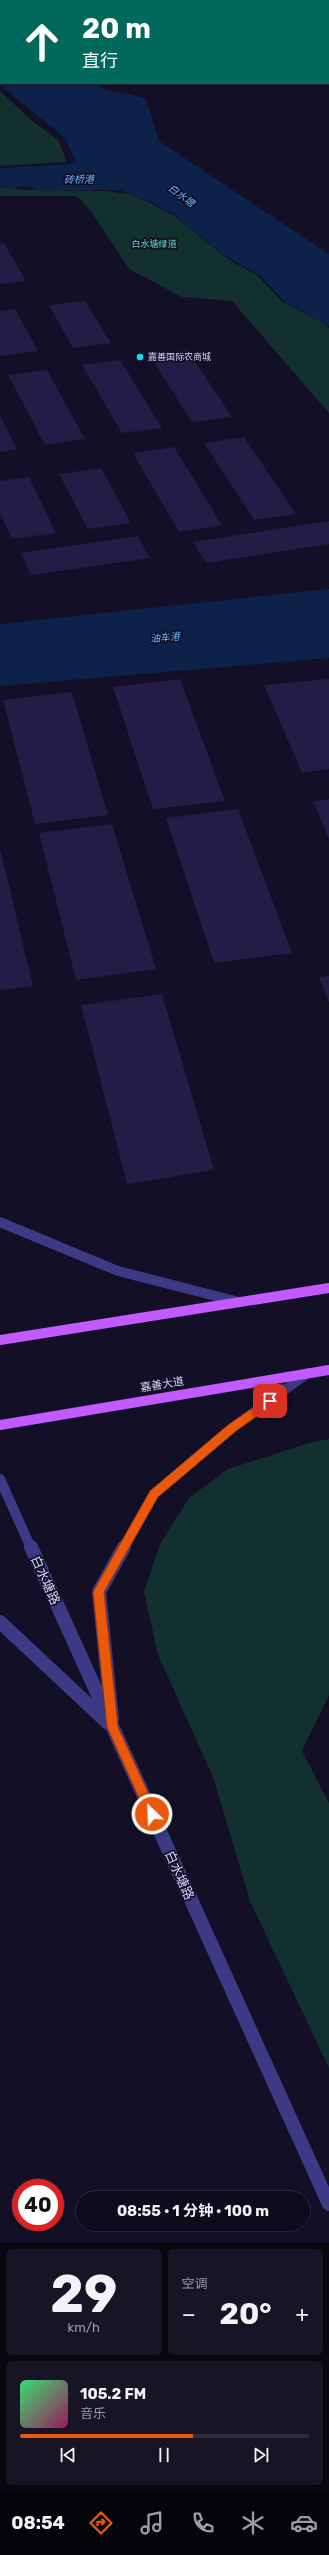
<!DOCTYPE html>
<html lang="zh">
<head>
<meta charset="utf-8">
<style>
	:root { --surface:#0e0b1c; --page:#171425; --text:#f1f3f6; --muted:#9b9ba3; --line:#2e2b3b; --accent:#ea580c }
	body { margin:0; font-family:Rubik,"Noto Sans SC",sans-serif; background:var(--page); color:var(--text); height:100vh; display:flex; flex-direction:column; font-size:15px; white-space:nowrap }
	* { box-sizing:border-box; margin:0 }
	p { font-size:13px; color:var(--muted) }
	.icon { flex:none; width:22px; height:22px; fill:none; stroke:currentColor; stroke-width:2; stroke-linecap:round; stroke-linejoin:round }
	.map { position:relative; height:2243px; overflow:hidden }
	.sheet { display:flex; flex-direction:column; gap:6px; padding:6px; background:#08060f; flex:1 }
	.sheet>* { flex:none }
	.guide { position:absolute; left:0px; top:0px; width:329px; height:84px; box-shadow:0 1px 3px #0004,0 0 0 1px var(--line); background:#00695c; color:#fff; overflow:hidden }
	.speed { position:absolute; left:12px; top:2179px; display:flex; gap:8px; font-size:20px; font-weight:700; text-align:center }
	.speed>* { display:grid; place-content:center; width:52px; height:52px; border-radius:50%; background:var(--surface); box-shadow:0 1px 3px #0004,0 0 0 1px var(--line); line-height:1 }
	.speed .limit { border:6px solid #d22; background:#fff; color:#111 }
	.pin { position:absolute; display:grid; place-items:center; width:34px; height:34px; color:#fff; margin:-17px; border-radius:8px; box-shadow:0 2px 6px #0006 }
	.me { position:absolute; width:44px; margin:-22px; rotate:336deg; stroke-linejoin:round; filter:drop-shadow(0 0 3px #0008) }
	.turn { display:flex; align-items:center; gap:14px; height:84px; padding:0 16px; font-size:18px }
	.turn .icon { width:52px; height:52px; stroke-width:2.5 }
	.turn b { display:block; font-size:28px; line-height:34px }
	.big { font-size:30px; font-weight:700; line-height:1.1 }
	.sheet .card { flex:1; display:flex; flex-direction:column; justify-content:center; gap:6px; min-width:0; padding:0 14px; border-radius:6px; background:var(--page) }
	.sheet .dial { align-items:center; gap:0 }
	.dial b { font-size:52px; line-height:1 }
	.song { display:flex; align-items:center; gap:12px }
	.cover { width:48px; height:48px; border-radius:6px; background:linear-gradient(135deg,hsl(140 70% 55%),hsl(330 70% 35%)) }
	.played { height:4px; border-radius:2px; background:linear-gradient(90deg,var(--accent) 60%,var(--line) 60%) }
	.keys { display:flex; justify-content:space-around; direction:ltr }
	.heat { display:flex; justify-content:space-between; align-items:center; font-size:22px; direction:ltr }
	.sheet .tiles { flex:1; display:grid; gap:6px; grid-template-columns:1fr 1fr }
	.card:last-child { grid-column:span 2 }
	.trip { position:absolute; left:76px; top:2191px; width:234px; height:40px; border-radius:20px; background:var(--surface); box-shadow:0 1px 3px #0004,0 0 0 1px var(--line); font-weight:700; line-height:40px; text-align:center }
	.menu { display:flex; height:64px; justify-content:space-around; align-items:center; background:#06040b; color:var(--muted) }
	.menu .icon { width:28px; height:28px }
	.menu .current { color:var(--accent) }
	.menu b { font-size:18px; color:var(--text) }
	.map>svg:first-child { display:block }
</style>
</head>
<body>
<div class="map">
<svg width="329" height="2243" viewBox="0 0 329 2243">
	<rect width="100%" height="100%" fill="#130f26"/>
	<g fill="#12302f">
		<polygon points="0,91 30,119 58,140 67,162 0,166"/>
		<polygon points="0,187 26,190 106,191 129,194 149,202 176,217 228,259 258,276 283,302 322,322 329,328 329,413 232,301 182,297 129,269 90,210 77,196 0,196"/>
		<polygon points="329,1439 329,1695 302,1751 329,1803 329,2068 250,1901 213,1777 158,1655 144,1592 160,1544 189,1498 228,1469 309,1443"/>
	</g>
	<g fill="#0c2248">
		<polygon points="0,16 1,83 96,83 106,90 146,98 159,141 329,254 329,326 285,302 259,275 224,255 173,214 151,202 119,190 36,190 29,186 16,187 17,190 0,185 0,168 70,164 75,160 64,137 0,85"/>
		<polygon points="329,589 329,658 0,686 0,624"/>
	</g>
	<g fill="#241b47">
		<polygon points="4,243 26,281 0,284 0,244"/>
		<polygon points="85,301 111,343 73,348 49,305"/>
		<polygon points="15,309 38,351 0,356 0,311"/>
		<polygon points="187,350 232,417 192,422 149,355"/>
		<polygon points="120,360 162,428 122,433 82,365"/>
		<polygon points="47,370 85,439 45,445 8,375"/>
		<polygon points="0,415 17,449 0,452"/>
		<polygon points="244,437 296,514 254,520 204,443"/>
		<polygon points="174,447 222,525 179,532 133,453"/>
		<polygon points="101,468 131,523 88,529 59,474"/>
		<polygon points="29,477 56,533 12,539 0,513 0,481"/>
		<polygon points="329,521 329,544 206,563 193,542"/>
		<polygon points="138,536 150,558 31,575 21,553"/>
		<polygon points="180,679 225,801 153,809 113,687"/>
		<polygon points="329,679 329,769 302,773 264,685"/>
		<polygon points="72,692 108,815 35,824 3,700"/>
		<polygon points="329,799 329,839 313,801"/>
		<polygon points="238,809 292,953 214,963 166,818"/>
		<polygon points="112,824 156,969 76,980 39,833"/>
		<polygon points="0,848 33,986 0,990"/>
		<polygon points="329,976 329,1003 319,977"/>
		<polygon points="162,994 214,1170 127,1184 81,1005"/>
	</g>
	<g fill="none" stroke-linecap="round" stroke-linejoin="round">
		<g stroke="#3d3a85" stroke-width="10">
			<polyline points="0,1222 118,1271 239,1302"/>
			<polyline points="0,1479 31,1548"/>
			<polyline points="124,1548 154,1494 232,1428 308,1373"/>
		</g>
		<g stroke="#3d3a85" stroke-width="14">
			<polyline points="31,1547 329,2204"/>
			<polyline points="0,1622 108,1723"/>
			<polyline points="112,1719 99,1592 124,1547"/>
		</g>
		<g stroke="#c25bff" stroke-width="10">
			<polyline points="0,1340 329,1288"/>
			<polyline points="0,1425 329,1370"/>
		</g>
	</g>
	<polygon fill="#ea580c" stroke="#983908" points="270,1396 275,1401 274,1404 236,1431 158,1497 104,1592 118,1727 158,1814 152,1819 148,1818 107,1727 93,1592 150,1491 228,1425"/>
	<circle fill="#00e5ff" stroke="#130f26" stroke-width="1.5" cx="140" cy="357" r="4"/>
	<g text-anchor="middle" stroke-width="3.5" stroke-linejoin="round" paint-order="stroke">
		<g font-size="9" fill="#5fe0c0" stroke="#130f26">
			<text x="154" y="247">白水塘绿道</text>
		</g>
		<g font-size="9" fill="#d9d4ff" stroke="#130f26" text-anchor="start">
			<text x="148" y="360">嘉善国际农商城</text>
		</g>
		<g font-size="10" font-style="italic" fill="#62b6ff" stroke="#130f26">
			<text transform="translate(79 179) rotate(-1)" y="4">砖桥港</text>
			<text transform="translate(182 195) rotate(37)" y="4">白水塘</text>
			<text transform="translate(165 637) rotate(-5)" y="4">油车港</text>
		</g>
		<g font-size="11" fill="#d9d4ff" stroke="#130f26">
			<text transform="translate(162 1384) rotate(-9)" y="4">嘉善大道</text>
		</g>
		<g font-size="13" fill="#d9d4ff" stroke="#130f26">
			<text transform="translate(46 1580) rotate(66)" y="5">白水塘路</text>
			<text transform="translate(180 1875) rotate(66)" y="5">白水塘路</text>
		</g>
	</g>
</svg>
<div class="speed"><div class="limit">40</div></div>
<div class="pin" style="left:270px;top:1401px;background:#d93025"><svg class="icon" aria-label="arrive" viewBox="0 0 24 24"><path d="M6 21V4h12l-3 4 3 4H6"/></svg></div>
<svg class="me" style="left:152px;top:1814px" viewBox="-20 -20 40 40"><circle r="17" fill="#ea580c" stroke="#fff" stroke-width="3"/><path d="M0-11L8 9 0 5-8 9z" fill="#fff"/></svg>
<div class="trip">08:55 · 1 分钟 · 100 m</div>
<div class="guide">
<div class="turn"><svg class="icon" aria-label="ahead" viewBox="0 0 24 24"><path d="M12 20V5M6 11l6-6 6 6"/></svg><div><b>20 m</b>直行</div></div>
</div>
</div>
<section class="sheet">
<div class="tiles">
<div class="card dial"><b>29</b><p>km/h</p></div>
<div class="card"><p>空调</p>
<div class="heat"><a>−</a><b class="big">20°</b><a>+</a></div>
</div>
<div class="card">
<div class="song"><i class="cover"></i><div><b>105.2 FM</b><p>音乐</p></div></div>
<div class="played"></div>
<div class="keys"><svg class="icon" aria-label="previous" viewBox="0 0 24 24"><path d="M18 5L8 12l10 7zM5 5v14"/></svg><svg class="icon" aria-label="pause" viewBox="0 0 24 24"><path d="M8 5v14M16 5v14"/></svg><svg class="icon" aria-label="next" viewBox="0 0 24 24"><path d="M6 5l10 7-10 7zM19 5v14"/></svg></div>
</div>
</div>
</section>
<nav class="menu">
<b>08:54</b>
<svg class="icon current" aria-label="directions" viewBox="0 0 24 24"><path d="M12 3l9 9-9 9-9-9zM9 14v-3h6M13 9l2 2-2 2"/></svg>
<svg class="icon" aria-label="music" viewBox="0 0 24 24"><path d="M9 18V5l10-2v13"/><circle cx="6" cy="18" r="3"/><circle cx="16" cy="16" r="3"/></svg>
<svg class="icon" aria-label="phone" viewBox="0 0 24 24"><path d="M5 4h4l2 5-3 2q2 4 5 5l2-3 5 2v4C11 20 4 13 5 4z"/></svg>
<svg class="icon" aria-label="climate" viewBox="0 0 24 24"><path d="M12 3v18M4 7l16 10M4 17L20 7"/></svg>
<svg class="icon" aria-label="car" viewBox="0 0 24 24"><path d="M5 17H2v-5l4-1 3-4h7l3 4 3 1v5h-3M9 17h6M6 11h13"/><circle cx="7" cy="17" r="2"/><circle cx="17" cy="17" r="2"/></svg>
</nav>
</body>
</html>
